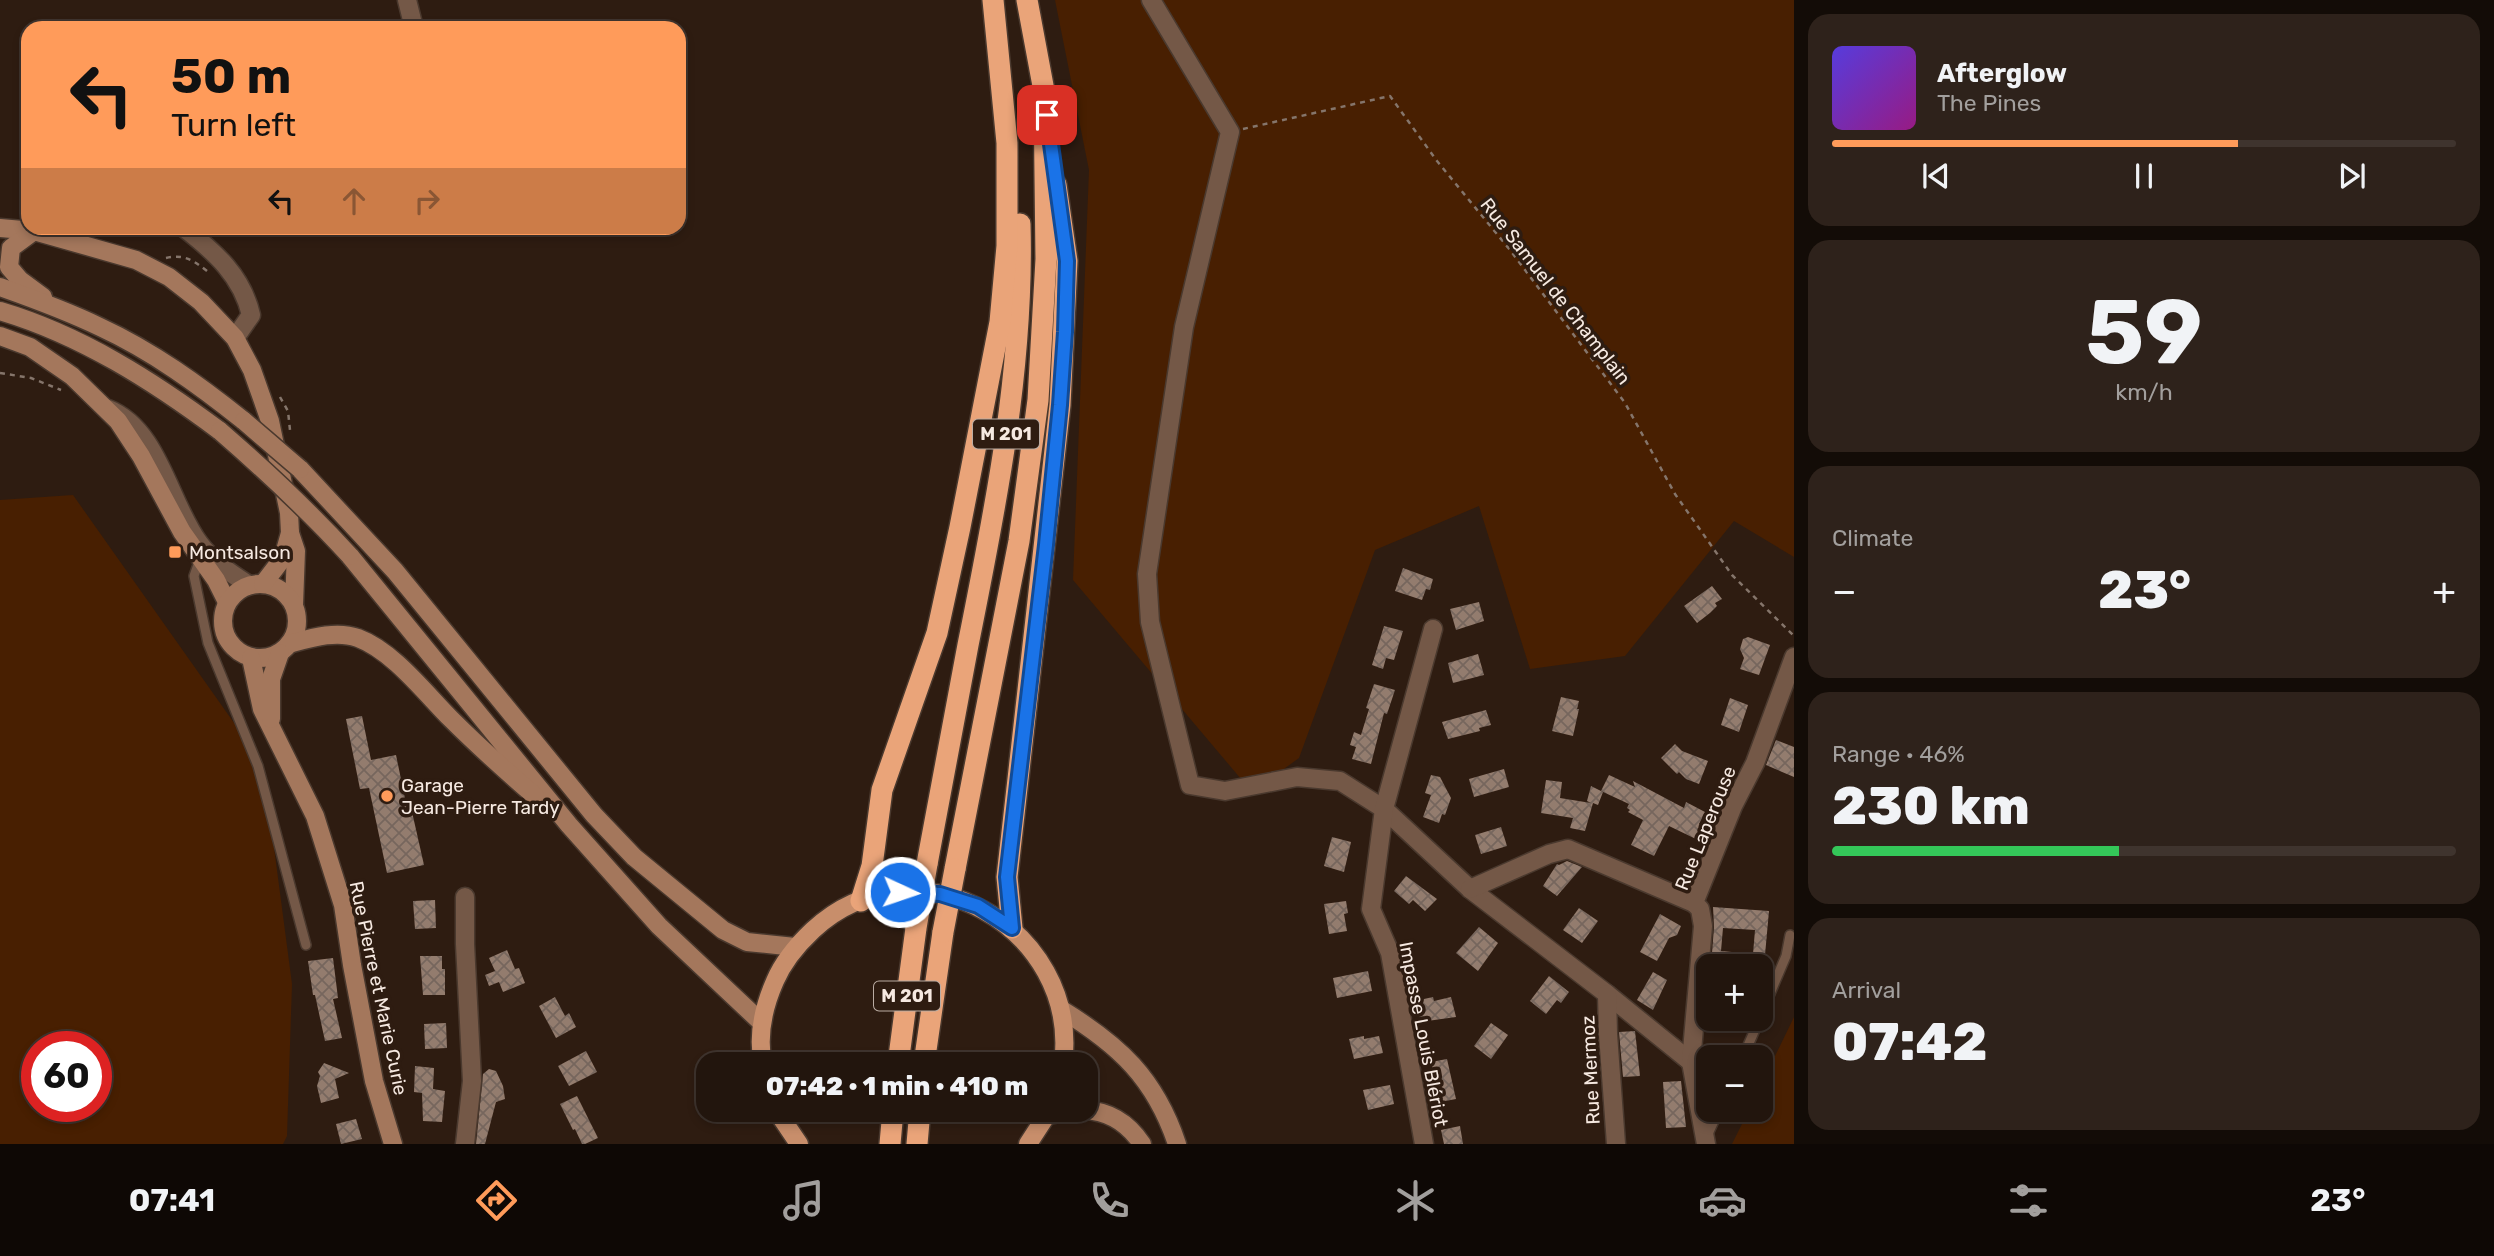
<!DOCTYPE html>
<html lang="en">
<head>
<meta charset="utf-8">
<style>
	:root { --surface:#22150d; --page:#2e221b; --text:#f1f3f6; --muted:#a29f9d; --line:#3f342e; --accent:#ff9b5a }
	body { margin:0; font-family:Rubik,sans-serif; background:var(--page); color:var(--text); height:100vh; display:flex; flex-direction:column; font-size:26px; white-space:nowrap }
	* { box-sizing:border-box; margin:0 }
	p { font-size:23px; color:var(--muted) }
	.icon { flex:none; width:38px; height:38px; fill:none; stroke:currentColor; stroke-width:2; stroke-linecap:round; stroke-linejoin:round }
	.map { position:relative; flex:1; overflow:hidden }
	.sheet { display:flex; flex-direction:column; gap:14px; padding:14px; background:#130c07; width:700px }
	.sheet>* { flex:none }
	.guide { position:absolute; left:21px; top:21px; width:665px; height:214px; border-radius:21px; box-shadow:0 4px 10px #0003,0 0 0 2px var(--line); background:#ff9b5a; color:#111; overflow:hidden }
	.tools { position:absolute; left:1696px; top:954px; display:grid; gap:14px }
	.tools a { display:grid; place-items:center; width:77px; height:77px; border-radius:14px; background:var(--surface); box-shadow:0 4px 10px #0003,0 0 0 2px var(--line); font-size:35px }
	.speed { position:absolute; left:21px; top:1031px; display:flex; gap:14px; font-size:35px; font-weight:700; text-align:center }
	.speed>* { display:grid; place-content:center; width:91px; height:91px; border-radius:50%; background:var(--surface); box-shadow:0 4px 10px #0003,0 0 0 2px var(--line); line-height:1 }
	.speed .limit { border:10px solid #d22; background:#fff; color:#111 }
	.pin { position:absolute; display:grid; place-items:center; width:60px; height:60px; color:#fff; margin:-30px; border-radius:14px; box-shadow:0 4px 10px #0006 }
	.me { position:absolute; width:77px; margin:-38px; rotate:93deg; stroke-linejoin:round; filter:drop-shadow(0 0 5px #0008) }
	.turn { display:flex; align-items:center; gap:24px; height:147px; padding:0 35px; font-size:32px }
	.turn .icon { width:91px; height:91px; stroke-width:2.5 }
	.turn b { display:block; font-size:49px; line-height:60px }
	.lanes { display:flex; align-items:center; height:66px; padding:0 35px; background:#0003; justify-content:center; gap:35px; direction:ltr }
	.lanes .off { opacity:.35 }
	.big { font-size:52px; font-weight:800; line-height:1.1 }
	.sheet .widget { flex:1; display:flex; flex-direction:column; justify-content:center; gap:10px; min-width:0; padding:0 24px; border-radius:21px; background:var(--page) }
	.sheet .dial { align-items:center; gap:0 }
	.dial b { font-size:91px; line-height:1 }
	.song { display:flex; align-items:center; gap:21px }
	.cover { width:84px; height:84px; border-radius:10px; background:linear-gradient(135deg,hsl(250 70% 55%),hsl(310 70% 35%)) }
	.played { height:7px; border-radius:4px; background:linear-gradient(90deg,var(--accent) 65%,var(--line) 65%) }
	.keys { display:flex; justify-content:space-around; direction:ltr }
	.heat { display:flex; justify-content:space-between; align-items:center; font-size:38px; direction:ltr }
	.charge { height:10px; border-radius:5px; background:linear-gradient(90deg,#34c759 46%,var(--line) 0) }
	.trip { position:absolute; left:696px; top:1052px; width:402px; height:70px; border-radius:21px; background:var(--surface); box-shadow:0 4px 10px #0003,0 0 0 2px var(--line); font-weight:800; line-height:70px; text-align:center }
	.tabs { display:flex; height:112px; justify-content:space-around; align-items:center; background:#0e0805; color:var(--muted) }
	.tabs .icon { width:49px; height:49px }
	.tabs .selected { color:var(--accent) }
	.tabs b { font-size:32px; color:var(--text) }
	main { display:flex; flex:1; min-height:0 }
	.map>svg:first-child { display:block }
</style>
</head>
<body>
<main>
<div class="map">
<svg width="1794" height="1144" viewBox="0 0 1794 1144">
	<defs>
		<pattern id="building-cross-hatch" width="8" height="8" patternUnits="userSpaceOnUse" patternTransform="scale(1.75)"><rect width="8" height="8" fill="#937c6e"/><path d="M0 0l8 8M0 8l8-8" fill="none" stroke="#76665d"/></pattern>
	</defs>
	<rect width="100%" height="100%" fill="#2e1c11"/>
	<g fill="#481f01" fill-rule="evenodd">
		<polygon points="1055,0 1794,0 1794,557 1734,521 1625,656 1530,669 1479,506 1375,550 1299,758 1252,792 1073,580 1089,170"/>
		<path d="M73,495l190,269 29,220 -5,152 -4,8h-283v-644zM37,1046h59v60h-59z"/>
		<polygon points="1794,1017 1794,1144 1732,1144 1749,1110 1760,1110 1761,1085"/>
	</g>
	<g fill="url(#building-cross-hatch)" fill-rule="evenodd">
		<polygon points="1403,568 1433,579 1430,590 1426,589 1422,600 1395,591"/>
		<polygon points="1712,586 1722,599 1715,603 1717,606 1710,613 1697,623 1684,606"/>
		<polygon points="1479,602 1484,621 1456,630 1450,609"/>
		<polygon points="1384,626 1403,631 1394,660 1386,658 1383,669 1372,665"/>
		<polygon points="1748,637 1770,645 1759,675 1740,669 1744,658 1740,649 1743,639"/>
		<polygon points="1478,654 1484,675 1453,683 1448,663"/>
		<polygon points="1374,684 1395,690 1387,714 1384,713 1371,764 1352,759 1356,747 1350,745 1354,732 1361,735 1369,709 1366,708"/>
		<polygon points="1561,697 1579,701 1577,709 1579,709 1573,736 1552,731"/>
		<polygon points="1730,698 1748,705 1739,732 1721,725"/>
		<polygon points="1486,710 1491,725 1479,728 1480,731 1448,739 1442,722"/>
		<polygon points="362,716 371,760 396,755 406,803 410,803 424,865 387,873 369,788 360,789 346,719"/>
		<polygon points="1776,740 1794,747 1794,777 1766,765"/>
		<polygon points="1675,744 1682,751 1708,761 1699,784 1686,779 1679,772 1677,774 1661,758"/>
		<polygon points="1504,769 1509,787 1474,797 1469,779"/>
		<polygon points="1431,775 1440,777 1451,798 1445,815 1442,814 1439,823 1423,817 1431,795 1425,793"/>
		<polygon points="1609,775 1635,787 1633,781 1684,808 1686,802 1705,812 1699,824 1706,828 1700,841 1669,826 1654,856 1631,845 1643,820 1628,812 1630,810 1627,808 1629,804 1601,791"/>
		<polygon points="1546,780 1562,782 1560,798 1591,803 1587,801 1591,786 1603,792 1598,805 1593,803 1585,831 1570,828 1573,818 1541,813"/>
		<polygon points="1501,827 1507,846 1481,854 1475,835"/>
		<polygon points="1332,837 1351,842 1344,872 1324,866"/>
		<polygon points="1567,861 1582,867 1557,896 1543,886 1557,864 1559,865"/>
		<polygon points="1406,876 1437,899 1425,911 1413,900 1409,904 1394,891"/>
		<polygon points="435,900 436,928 415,929 413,901"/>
		<polygon points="1346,901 1348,913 1344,914 1347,931 1329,934 1324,904"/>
		<path d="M1713,907l56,4 -5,55h-53l3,-39zM1723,928l32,2 -2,24 -32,-3z"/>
		<polygon points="1579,908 1598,921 1582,943 1563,930"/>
		<polygon points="1660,914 1681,926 1677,935 1669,938 1657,961 1640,952"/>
		<polygon points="1479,927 1498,943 1478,971 1456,953"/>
		<polygon points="507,950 515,969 519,968 525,983 503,992 499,982 489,986 485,975 495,971 489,958"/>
		<polygon points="420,956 442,956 442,969 445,969 445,995 423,995"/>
		<polygon points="333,958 338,998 333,999 342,1038 325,1041 315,995 313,995 308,961"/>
		<polygon points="1368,971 1372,991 1337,998 1333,978"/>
		<polygon points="1653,972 1667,980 1653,1010 1637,1000"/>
		<polygon points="1549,976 1569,992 1561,1003 1557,1000 1546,1014 1530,1001"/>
		<polygon points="555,997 565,1016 569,1013 576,1027 556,1038 539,1006"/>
		<polygon points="1433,997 1434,1001 1451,997 1456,1017 1420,1022 1415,1001"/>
		<polygon points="446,1023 447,1048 425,1049 424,1024"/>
		<polygon points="1491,1023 1508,1035 1491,1059 1474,1046"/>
		<polygon points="1635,1031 1640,1076 1623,1077 1619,1032"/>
		<polygon points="1364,1036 1364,1039 1379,1036 1383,1053 1354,1059 1349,1039"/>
		<polygon points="586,1051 597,1072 569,1086 558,1066"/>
		<polygon points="1447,1059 1456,1099 1435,1103 1432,1090 1436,1089 1431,1062"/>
		<polygon points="324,1063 349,1073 335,1079 339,1098 321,1103 317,1086 320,1076 318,1072"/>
		<polygon points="415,1066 434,1068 433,1089 445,1091 442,1122 423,1121 422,1093 414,1092"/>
		<polygon points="489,1069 496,1071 503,1086 505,1099 496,1102 485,1144 476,1144 483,1074"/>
		<polygon points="1681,1081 1686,1127 1666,1128 1663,1082"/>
		<polygon points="1390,1085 1394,1104 1368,1110 1363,1090"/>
		<polygon points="577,1096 598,1138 585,1144 582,1144 575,1129 573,1130 560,1104"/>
		<polygon points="356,1119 362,1139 341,1144 336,1124"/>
		<polygon points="1460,1126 1463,1144 1444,1144 1441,1130"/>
	</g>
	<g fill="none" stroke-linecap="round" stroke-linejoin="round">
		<defs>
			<g id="lane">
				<polyline points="200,559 194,576 208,643 258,766 306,945"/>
				<polyline points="1760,1017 1786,956 1790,935"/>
				<polyline points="1743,1057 1760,1018"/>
				<polyline points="1707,1136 1719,1110"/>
			</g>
			<g id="street">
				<polyline points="407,0 414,28"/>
				<polyline points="1151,0 1230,132 1184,327 1147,574 1150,622 1190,785 1225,791 1297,777 1340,781 1384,809 1470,889 1607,994 1691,1062"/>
				<path d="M184,228c31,24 58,48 67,87l-16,23"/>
				<path d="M108,409c51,20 61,94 91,134 13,18 31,30 50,42"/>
				<polyline points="1470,889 1549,854 1568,849 1694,903"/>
				<polyline points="1607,994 1608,1034 1616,1144"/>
				<polyline points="465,1144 472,1081 465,944 465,897"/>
				<polyline points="1424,1144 1390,953 1371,909 1384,809 1433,629"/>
				<polyline points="1706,1144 1691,1062 1703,926 1700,909 1694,903 1733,806 1755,763 1794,657"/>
			</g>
			<g id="secondary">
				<polyline points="0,228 34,231 136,260 169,277 201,302 235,338 252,370 270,421 289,513 290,533 296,551 294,605"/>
				<polyline points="34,231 11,248 9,267 20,280 43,297"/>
				<path d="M0,287c34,12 67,24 100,40 52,24 99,58 144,94"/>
				<path d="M0,311c81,24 153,70 220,120"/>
				<polyline points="0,336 30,347 72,376 118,421 141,456 182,532 216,580 227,602"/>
				<polyline points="300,469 395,571 594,815 634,857 723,930 747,942 795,947"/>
				<polyline points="350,556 569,825 659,926 762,1023"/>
				<circle cx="260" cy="621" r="37"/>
				<polyline points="263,584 283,558 290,533"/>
				<path d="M289,644c22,-6 47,-14 69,-6 35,13 67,55 93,81 27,27 55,52 84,77"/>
				<polyline points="251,658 262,709 315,816 343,905 352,965 374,1081 393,1144"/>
				<polyline points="271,719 271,679 280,653"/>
				<path d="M1062,1010c57,35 93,68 115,134"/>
				<path d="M1084,1110c25,1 44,13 58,34"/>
				<polyline points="1048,1115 1079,1110"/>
			</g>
			<g id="primary">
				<path d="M763,1064c-6,-28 1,-58 12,-83 9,-21 22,-36 38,-51 102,-95 268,-3 250,134"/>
				<polyline points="776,1110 799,1144"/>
				<polyline points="1028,1144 1050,1110"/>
			</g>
			<g id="highway">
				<path d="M927,864c14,-73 27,-146 41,-219 28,-139 56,-279 52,-421"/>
				<polyline points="955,869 1019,541 1038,400 1046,259 1044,91 1027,0"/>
				<polyline points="861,901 872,866 882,790 937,633 960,527 1000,322 1007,246 1007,143 993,0"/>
				<polyline points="1012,928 1007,877 1060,405 1067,261 1056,185"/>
				<polyline points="898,1064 916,928"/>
				<polyline points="924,1064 943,932"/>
				<polyline points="890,1144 893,1110"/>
				<polyline points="917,1144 920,1110"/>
			</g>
		</defs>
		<use href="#lane" stroke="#4a392e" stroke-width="12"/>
		<use href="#street" stroke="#4a392e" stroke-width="21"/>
		<use href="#secondary" stroke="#4a392e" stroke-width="21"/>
		<use href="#primary" stroke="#4a392e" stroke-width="21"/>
		<use href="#highway" stroke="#4a392e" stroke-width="24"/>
		<g stroke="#85756b" stroke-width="2.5" stroke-dasharray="5 5" stroke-linecap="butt">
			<polyline points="1243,129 1390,96 1437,161 1510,250 1625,403 1675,494 1732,575 1794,636"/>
			<path d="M166,258c18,-4 27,2 41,13"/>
			<polyline points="0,373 31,378 61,390"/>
			<polyline points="280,397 288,411 290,430"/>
		</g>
		<use href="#lane" stroke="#745847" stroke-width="9"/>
		<use href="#street" stroke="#745847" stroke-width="18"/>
		<use href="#secondary" stroke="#a4775c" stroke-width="18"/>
		<use href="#primary" stroke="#c88e6b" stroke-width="18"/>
		<use href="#highway" stroke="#eaa479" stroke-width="21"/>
		<defs>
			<g id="secondary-bridge">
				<polyline points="244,421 300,469"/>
				<path d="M220,431c46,40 89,80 130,125"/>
			</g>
			<g id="highway-bridge">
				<polyline points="916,928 927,864"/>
				<polyline points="943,932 955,869"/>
			</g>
		</defs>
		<use href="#secondary-bridge" stroke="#4a392e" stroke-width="21" stroke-linecap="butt"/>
		<use href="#highway-bridge" stroke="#4a392e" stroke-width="24" stroke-linecap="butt"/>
		<use href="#secondary-bridge" stroke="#a4775c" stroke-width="18"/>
		<use href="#highway-bridge" stroke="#eaa479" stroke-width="21"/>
	</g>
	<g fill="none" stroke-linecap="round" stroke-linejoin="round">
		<defs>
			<polyline id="route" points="900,892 940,894 978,906 1012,928 1007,877 1046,545 1060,405 1065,332 1067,261 1047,115"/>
		</defs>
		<use href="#route" stroke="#114b97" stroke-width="18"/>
		<use href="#route" stroke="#1a73e8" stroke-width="12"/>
	</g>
	<g fill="#ff9b5a" stroke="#2e1c11" stroke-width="2.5">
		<rect x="168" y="545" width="14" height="14" rx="3.5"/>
		<circle cx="387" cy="796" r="7"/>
	</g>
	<g text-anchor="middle" stroke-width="7" stroke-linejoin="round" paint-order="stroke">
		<g fill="#2e1c11" stroke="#baaca3" stroke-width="2">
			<rect x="973" y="419.5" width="66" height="29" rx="5"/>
			<rect x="874" y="981.5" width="66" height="29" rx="5"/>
		</g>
		<g font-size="18" font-weight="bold" fill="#f6e9e1">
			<text x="1006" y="440">M 201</text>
			<text x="907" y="1002">M 201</text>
		</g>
		<g font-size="19" fill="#f6e9e1" stroke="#2e1c11">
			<text transform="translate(1556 291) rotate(52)" y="7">Rue Samuel de Champlain</text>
			<text transform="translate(1705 828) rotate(-68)" y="7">Rue Laperouse</text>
			<text transform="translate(379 988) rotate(78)" y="7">Rue Pierre et Marie Curie</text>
			<text transform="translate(1424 1034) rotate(79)" y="7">Impasse Louis Blériot</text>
			<text transform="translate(1590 1070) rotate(-93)" y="7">Rue Mermoz</text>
		</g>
		<g font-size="19" fill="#f6e9e1" stroke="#2e1c11" text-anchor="start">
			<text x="189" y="559">Montsalson</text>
			<text x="401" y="792">Garage<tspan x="401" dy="22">Jean-Pierre Tardy</tspan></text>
		</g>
	</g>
</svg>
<div class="tools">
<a>+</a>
<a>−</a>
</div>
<div class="speed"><div class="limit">60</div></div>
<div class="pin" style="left:1047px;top:115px;background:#d93025"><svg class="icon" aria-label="arrive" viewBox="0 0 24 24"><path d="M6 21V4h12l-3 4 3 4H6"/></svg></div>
<svg class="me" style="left:900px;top:892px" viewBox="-20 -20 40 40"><circle r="17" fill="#1a73e8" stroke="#fff" stroke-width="3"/><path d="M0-11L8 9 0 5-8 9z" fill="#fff"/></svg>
<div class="trip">07:42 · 1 min · 410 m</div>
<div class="guide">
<div class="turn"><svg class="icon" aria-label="left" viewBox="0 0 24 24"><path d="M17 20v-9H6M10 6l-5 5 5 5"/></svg><div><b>50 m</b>Turn left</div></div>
<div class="lanes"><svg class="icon" aria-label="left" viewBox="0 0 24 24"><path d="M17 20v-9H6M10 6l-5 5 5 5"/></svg><svg class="icon off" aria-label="ahead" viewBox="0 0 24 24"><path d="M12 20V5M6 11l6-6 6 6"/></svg><svg class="icon off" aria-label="right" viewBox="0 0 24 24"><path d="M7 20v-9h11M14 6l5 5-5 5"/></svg></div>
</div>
</div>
<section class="sheet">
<div class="widget">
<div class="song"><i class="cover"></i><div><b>Afterglow</b><p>The Pines</p></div></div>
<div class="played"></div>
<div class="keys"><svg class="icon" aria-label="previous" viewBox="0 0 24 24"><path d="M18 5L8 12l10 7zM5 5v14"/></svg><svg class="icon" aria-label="pause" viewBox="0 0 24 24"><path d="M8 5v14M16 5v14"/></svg><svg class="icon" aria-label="next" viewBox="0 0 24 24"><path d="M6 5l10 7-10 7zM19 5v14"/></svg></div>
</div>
<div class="widget dial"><b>59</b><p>km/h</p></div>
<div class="widget"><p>Climate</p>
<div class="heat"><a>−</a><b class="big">23°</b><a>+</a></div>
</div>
<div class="widget"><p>Range · 46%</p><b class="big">230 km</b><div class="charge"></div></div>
<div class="widget"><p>Arrival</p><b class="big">07:42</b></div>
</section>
</main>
<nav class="tabs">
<b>07:41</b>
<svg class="icon selected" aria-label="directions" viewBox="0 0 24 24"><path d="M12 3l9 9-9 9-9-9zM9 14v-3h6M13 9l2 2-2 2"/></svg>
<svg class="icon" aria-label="music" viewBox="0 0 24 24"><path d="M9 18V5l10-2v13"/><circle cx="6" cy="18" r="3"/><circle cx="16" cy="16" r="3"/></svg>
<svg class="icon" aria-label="phone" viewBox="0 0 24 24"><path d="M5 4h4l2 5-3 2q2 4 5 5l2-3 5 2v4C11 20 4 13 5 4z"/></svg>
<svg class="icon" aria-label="climate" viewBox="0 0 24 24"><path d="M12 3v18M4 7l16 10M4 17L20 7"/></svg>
<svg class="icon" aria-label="car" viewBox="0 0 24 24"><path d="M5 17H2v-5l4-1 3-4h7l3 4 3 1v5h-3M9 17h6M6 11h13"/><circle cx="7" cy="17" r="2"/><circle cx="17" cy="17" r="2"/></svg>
<svg class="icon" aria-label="filters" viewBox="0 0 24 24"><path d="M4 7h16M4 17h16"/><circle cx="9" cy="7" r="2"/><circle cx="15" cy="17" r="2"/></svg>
<b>23°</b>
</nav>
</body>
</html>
